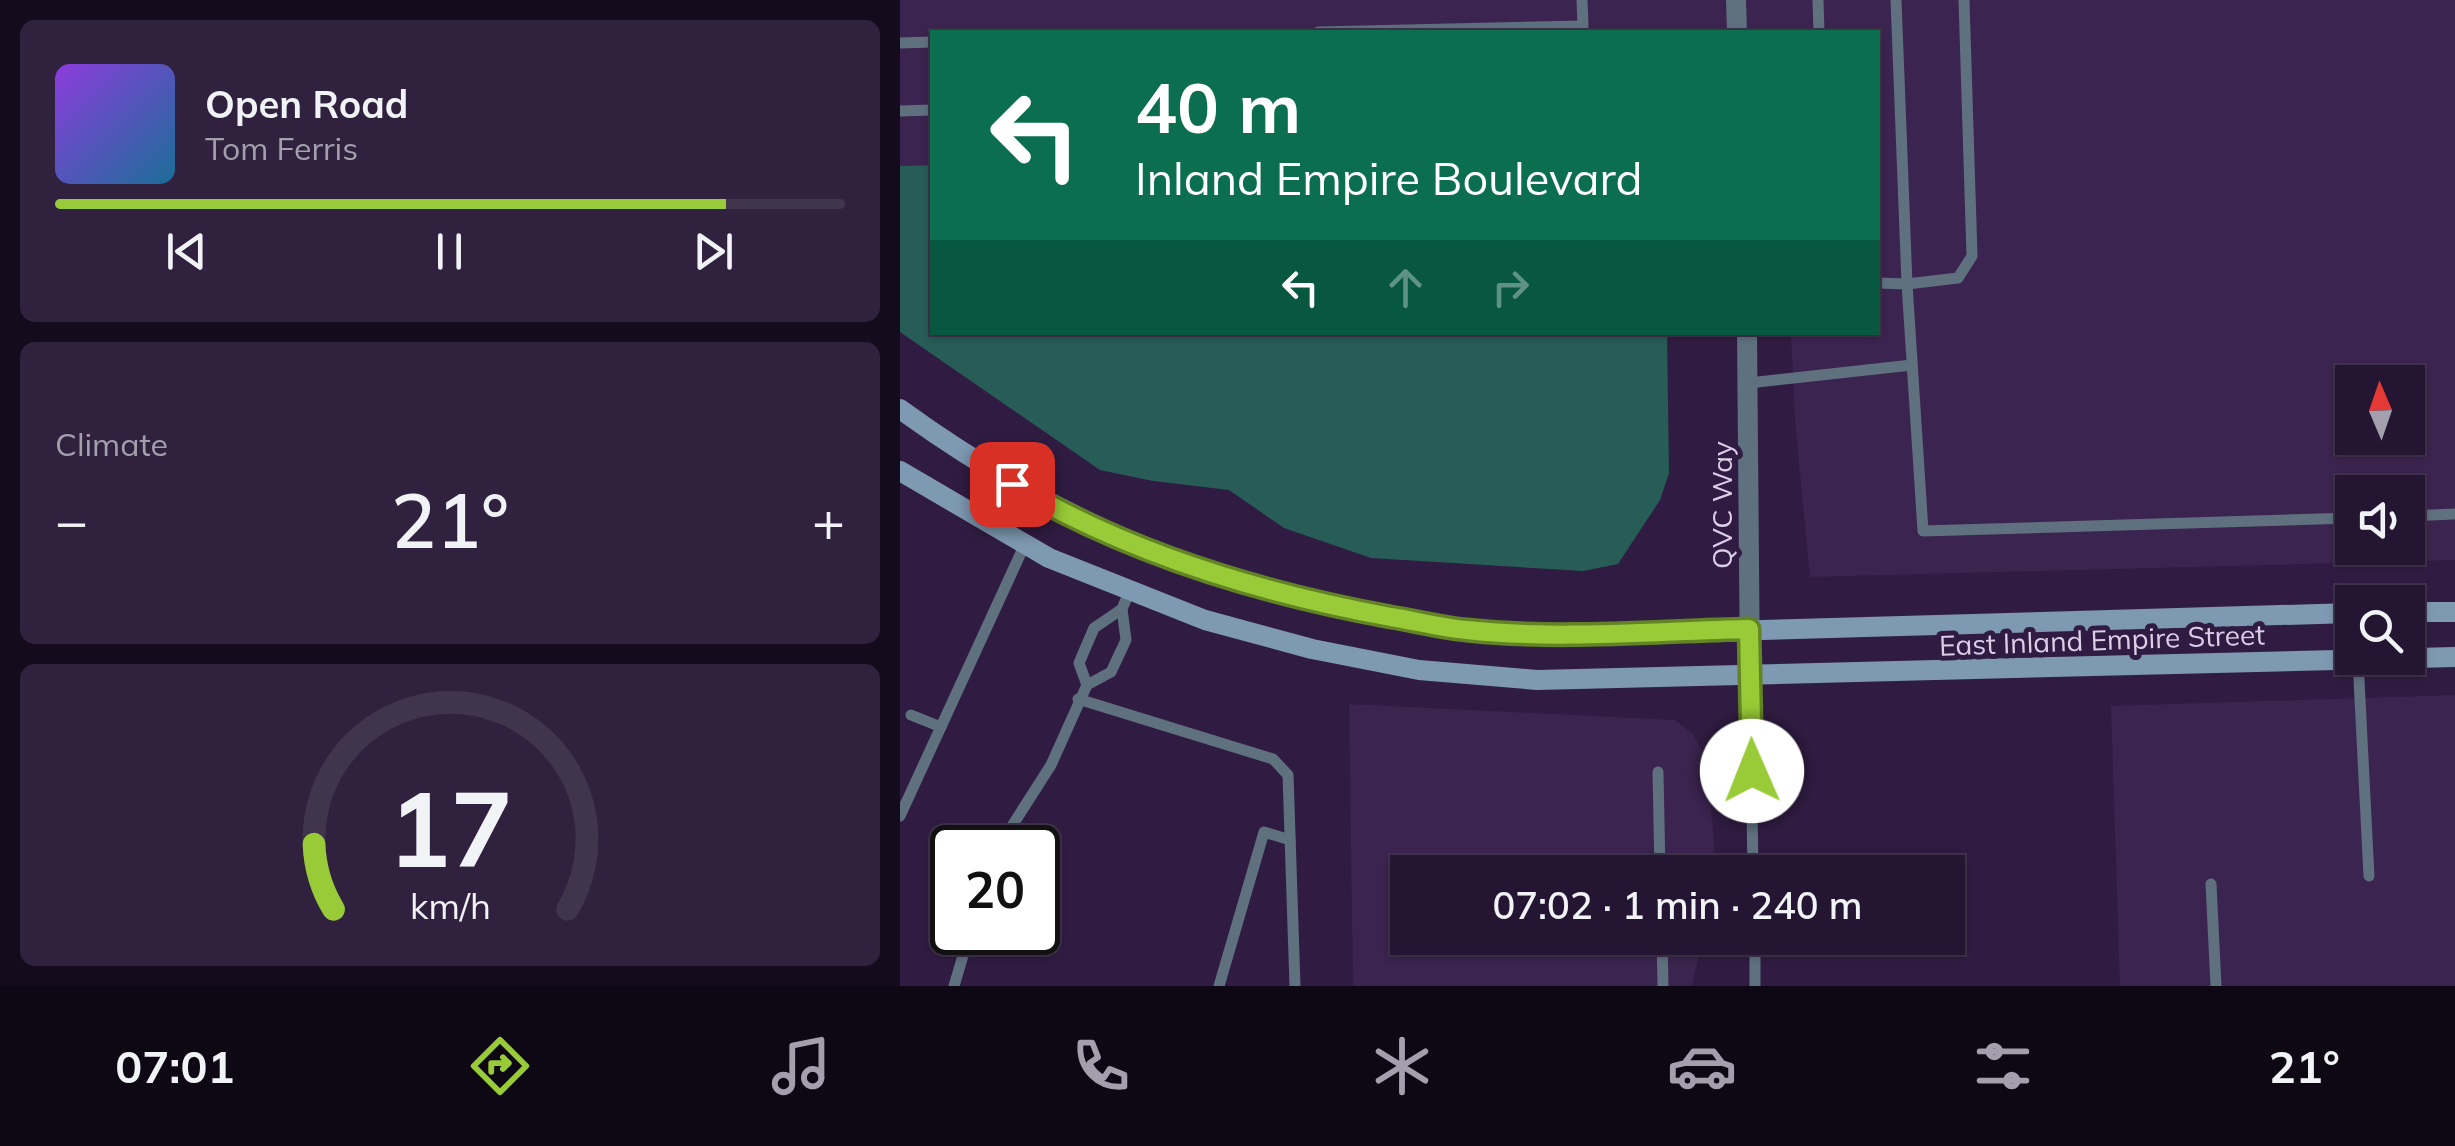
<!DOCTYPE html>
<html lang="en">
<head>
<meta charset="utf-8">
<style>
	:root { --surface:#241532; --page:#30223e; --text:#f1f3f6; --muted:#a39fac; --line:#41344d; --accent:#98cb37 }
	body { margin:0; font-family:Mulish,sans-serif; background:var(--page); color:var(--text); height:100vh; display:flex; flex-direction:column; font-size:38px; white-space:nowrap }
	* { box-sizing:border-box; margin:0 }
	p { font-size:32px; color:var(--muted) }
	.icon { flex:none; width:55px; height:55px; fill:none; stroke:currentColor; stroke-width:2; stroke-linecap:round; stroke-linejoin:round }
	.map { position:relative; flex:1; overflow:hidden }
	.panel { display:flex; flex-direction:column; gap:20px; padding:20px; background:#140c1c; width:900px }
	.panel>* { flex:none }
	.hud { position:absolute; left:30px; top:30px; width:950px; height:305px; border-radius:0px; box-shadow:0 2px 8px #0004,0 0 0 2px var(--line); background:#0b6e4f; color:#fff; overflow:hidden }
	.needle { width:65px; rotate:358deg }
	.controls { position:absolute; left:1435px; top:365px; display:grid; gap:20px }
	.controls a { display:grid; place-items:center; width:90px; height:90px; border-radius:0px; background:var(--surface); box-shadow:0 2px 8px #0004,0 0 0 2px var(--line); font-size:50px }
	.speed { position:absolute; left:30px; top:825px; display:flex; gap:20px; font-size:50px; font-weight:700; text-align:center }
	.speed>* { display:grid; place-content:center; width:130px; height:130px; border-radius:50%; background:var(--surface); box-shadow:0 2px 8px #0004,0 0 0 2px var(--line); line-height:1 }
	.speed .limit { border:5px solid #111; border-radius:15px; background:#fff; color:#111 }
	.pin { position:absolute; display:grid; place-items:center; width:85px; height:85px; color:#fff; margin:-42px; border-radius:20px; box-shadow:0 5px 15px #0006 }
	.me { position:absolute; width:110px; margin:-55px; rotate:359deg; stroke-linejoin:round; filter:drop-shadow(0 0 8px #0008) }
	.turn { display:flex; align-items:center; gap:35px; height:210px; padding:0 40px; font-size:45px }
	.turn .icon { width:130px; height:130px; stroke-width:2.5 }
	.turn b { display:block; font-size:70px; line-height:85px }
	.lanes { display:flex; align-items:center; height:95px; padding:0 40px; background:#0003; justify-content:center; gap:50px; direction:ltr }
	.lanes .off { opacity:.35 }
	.big { font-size:75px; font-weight:600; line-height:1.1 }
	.panel .tile { flex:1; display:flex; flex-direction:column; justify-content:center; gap:15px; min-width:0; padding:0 35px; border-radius:15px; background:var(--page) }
	.panel .dial { align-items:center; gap:0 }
	.dial svg { height:260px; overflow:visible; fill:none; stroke:var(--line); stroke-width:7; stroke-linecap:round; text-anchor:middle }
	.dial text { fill:var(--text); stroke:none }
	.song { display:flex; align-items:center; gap:30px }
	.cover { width:120px; height:120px; border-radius:15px; background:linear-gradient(135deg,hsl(270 70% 55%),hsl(200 70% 35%)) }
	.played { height:10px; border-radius:5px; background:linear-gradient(90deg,var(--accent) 85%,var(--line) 85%) }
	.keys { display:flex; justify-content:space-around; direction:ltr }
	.heat { display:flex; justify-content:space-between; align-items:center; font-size:55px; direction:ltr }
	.trip { position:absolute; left:490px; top:855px; width:575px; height:100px; border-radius:0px; background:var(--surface); box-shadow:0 2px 8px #0004,0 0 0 2px var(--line); font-weight:600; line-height:100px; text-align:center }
	.tabs { display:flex; height:160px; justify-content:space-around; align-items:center; background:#0e0814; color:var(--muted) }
	.tabs .icon { width:70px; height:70px }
	.tabs .current { color:var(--accent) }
	.tabs b { font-size:45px; color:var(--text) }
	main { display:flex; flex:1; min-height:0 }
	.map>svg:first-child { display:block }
</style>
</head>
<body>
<main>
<section class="panel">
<div class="tile">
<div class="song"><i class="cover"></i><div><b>Open Road</b><p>Tom Ferris</p></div></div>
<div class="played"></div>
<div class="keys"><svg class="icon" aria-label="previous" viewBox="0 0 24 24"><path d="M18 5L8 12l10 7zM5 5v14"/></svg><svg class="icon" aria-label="pause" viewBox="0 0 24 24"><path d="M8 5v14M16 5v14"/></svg><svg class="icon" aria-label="next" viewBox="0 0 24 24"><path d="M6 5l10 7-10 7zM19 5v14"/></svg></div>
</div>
<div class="tile"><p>Climate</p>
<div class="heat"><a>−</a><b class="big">21°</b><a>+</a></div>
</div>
<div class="tile dial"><svg viewBox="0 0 100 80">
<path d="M14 69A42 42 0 1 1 86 69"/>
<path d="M14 69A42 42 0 0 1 8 49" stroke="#98cb37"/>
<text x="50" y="56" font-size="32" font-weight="700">17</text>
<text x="50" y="72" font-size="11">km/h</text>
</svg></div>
</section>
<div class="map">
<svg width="1555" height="986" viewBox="0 0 1555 986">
	<rect width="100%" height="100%" fill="#301c42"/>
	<g fill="#3b244f" fill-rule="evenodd">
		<path d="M0,0h1555v560l-645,17 -15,-156 -4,-88 87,-1v-300h-946v133l-32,1zM1452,382h56v56h-56zM1452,492h56v56h-56z"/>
		<polygon points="1555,695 1555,986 1220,986 1211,706"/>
		<polygon points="449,704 775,720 793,734 808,762 816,872 508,872 508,938 802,938 792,986 453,986"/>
	</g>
	<polygon fill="#275c57" points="32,165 32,332 767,333 769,473 760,500 718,564 683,571 471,558 384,528 329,490 253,481 200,470 0,332 0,166"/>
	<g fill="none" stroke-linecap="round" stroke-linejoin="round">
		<g stroke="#5f707f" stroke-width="11">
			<polyline points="918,0 919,32"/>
			<polyline points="996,0 1007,284 1058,278 1072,256 1064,0"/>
			<polyline points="418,32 683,26 682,0"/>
			<polyline points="0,43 32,42"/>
			<polyline points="0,111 32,110"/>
			<polyline points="978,283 1007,284 1023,531 1452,518"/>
			<polyline points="849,383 1012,365"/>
			<polyline points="1508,516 1555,514"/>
			<polyline points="1458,660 1469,876"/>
			<polyline points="850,677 853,872"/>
			<polyline points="187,685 179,663 194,628 222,609"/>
			<polyline points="178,699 373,759 388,775 395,986"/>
			<polyline points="11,715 41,727"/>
			<polyline points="758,772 760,872"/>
			<polyline points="0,816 125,544"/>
			<polyline points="98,848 151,765 187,685 211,672 226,640 222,609 230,590"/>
			<polyline points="1311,884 1316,986"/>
			<polyline points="762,938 763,986"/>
			<polyline points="855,938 855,986"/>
			<polyline points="54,986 70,932"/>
			<polyline points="319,986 364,832 390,840"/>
		</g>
		<g stroke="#5f707f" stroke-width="20">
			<polyline points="836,0 837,32"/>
			<polyline points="847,332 850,677"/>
		</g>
		<g stroke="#7e99b2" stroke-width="20">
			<path d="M0,409c150,109 301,173 484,206 27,5 55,12 82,15 40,4 81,3 121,5l765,-22"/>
			<polyline points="0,471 149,558 305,620 412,649 519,670 637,680 1555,657"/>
			<polyline points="1508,612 1555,612"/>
		</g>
	</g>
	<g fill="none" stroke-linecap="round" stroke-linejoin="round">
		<defs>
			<path id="route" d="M112,484c115,69 248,109 379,133 25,4 51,11 76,13 93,10 188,1 282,-1l3,142"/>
		</defs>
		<use href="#route" stroke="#638424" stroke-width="25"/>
		<use href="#route" stroke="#98cb37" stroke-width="18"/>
	</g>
	<g text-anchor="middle" stroke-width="10" stroke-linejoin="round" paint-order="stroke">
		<g font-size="28" fill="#dacfe7" stroke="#301c42">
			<text transform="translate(822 505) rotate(-90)" y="10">QVC Way</text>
			<text transform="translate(1202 640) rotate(-2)" y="10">East Inland Empire Street</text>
		</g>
	</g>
</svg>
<div class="controls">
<a><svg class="needle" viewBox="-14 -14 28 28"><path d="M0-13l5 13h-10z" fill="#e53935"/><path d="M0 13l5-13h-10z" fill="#a39fac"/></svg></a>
<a><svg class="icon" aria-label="sound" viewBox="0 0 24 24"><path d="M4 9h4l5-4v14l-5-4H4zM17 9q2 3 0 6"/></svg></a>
<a><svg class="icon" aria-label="search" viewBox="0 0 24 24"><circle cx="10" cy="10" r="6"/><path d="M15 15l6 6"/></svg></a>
</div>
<div class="speed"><div class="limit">20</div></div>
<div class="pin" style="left:112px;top:484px;background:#d93025"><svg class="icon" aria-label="arrive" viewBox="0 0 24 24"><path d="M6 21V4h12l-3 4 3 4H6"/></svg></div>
<svg class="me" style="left:852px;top:771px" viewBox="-20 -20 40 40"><circle r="19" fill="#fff"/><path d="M0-13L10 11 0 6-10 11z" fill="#98cb37"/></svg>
<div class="trip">07:02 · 1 min · 240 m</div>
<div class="hud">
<div class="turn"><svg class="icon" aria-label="left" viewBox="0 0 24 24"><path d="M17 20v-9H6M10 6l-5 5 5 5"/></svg><div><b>40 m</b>Inland Empire Boulevard</div></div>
<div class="lanes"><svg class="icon" aria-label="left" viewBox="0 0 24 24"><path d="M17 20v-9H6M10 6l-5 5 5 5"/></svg><svg class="icon off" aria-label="ahead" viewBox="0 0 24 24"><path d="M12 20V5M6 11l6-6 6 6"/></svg><svg class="icon off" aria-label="right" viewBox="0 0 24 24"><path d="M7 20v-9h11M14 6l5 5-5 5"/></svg></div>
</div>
</div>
</main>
<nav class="tabs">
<b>07:01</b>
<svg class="icon current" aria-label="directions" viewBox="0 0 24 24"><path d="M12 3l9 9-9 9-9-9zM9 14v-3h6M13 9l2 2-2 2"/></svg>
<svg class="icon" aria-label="music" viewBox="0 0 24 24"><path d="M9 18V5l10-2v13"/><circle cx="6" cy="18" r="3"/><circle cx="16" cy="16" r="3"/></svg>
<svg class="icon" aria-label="phone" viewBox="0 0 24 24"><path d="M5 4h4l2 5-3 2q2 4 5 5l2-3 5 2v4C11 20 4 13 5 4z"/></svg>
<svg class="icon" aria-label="climate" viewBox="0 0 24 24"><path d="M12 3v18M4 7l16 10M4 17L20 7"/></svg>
<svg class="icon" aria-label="car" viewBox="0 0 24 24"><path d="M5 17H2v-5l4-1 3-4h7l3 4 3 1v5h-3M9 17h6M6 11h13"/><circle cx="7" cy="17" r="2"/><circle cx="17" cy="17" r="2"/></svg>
<svg class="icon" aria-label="filters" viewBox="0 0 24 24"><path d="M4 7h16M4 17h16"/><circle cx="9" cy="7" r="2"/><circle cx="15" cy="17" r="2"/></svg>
<b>21°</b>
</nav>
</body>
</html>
